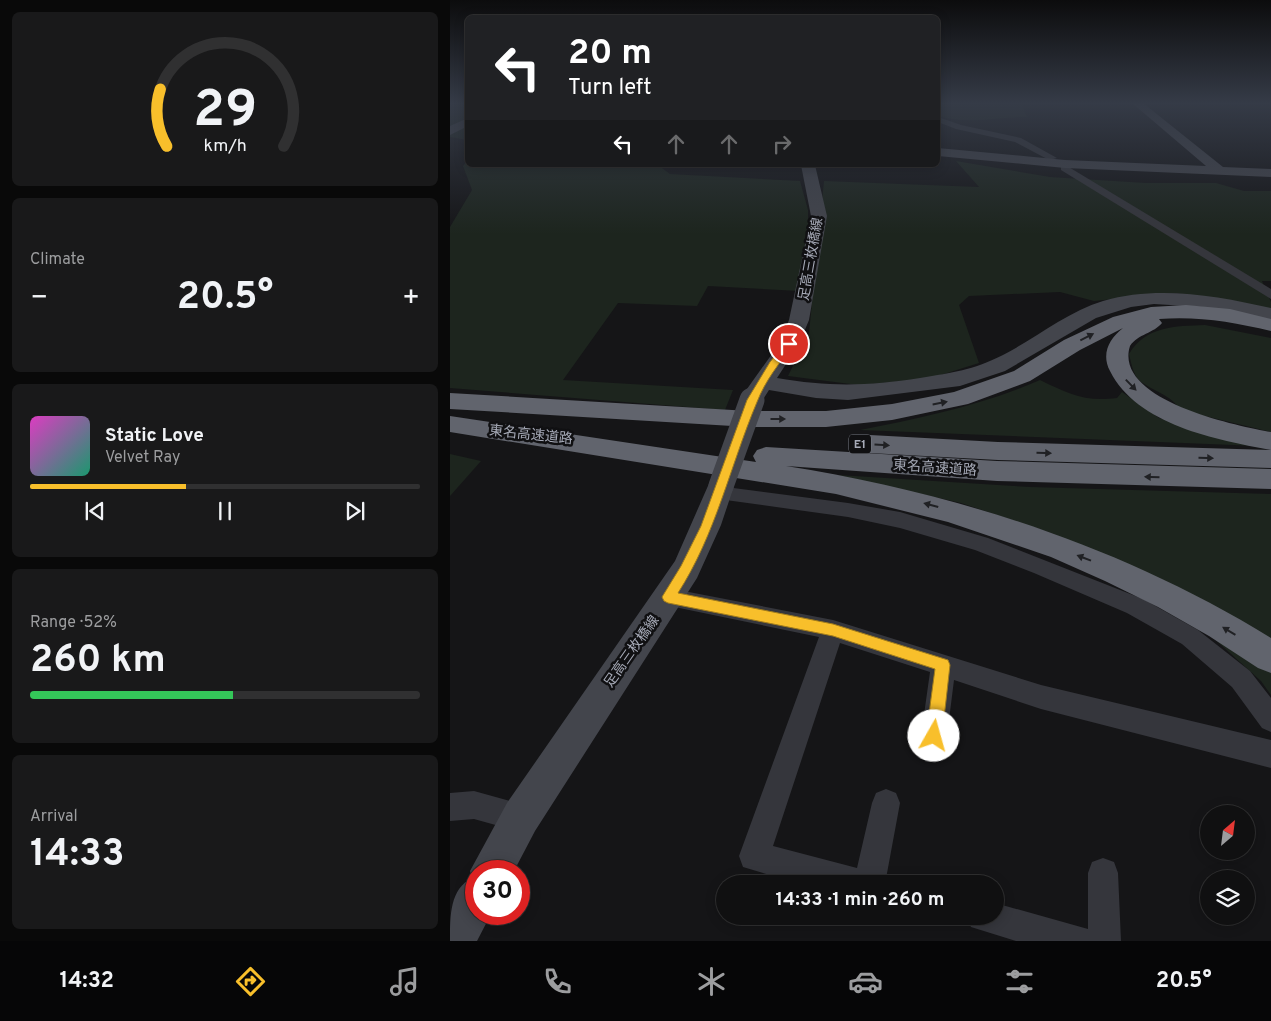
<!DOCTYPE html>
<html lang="en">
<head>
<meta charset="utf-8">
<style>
	:root { --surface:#101011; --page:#19191a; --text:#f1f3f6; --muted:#9c9d9f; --line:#303031; --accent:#f8bf2b }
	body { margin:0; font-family:Overpass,"Noto Sans JP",sans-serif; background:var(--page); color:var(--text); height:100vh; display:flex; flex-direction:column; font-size:19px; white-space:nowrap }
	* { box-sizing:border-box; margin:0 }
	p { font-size:16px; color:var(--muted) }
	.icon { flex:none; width:28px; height:28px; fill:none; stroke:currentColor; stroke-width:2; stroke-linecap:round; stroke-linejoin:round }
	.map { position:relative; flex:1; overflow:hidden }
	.panel { display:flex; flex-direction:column; gap:12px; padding:12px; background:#090909; width:450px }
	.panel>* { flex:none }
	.guide { position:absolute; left:15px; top:15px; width:475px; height:152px; border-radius:8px; box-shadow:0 2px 12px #0003,0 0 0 1px var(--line); background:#202124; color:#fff; overflow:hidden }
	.needle { width:32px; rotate:28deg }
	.controls { position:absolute; left:750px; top:805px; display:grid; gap:10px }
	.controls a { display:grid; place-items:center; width:55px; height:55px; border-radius:50%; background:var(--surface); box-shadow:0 2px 12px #0003,0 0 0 1px var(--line); font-size:25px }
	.speed { position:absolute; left:15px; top:860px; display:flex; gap:10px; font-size:25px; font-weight:700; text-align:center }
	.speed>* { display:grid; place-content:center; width:65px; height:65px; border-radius:50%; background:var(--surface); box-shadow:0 2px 12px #0003,0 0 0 1px var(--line); line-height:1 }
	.speed .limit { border:8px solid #d22; background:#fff; color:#111 }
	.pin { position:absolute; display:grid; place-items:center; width:42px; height:42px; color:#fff; margin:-21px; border:2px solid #fff; border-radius:50%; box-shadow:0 1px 5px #0007 }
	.me { position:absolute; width:55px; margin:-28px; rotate:7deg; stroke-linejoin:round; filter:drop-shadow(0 0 4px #0008) }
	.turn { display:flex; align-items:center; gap:18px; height:105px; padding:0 20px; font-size:22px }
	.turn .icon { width:65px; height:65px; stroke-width:2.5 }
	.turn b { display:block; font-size:35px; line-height:42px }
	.lanes { display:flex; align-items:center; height:48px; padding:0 20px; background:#0003; justify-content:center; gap:25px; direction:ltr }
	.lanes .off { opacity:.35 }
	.big { font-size:38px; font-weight:700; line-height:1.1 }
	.panel .widget { flex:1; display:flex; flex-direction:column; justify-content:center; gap:8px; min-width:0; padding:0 18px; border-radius:8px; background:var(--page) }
	.panel .dial { align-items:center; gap:0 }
	.dial svg { height:130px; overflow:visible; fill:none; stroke:var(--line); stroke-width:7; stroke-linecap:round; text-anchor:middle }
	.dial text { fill:var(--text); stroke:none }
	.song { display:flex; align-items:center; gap:15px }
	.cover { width:60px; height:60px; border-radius:8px; background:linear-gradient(135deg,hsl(310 70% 55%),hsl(160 70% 35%)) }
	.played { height:5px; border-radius:2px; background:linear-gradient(90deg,var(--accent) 40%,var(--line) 40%) }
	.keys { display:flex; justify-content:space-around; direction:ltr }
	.heat { display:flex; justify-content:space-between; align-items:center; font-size:28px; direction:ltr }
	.charge { height:8px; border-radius:4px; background:linear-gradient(90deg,#34c759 52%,var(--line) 0) }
	.trip { position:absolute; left:266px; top:875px; width:288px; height:50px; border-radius:25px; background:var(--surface); box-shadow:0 2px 12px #0003,0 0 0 1px var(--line); font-weight:700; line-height:50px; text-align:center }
	.dock { display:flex; height:80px; justify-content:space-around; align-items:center; background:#060607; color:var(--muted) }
	.dock .icon { width:35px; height:35px }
	.dock .active { color:var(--accent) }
	.dock b { font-size:22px; color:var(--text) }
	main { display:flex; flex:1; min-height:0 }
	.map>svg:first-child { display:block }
</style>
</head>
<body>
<main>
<section class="panel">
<div class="widget dial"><svg viewBox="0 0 100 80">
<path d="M14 69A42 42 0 1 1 86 69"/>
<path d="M14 69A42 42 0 0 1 10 34" stroke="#f8bf2b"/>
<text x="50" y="56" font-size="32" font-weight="700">29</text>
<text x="50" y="72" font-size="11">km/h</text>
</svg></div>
<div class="widget"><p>Climate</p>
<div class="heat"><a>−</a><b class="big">20.5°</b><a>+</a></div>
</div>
<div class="widget">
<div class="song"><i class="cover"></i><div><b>Static Love</b><p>Velvet Ray</p></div></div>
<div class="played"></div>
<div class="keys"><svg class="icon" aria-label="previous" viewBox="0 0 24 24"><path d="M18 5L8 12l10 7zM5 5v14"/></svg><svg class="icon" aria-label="pause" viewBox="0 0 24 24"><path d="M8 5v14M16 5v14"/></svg><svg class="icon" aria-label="next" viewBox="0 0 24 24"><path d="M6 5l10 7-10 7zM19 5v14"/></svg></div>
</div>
<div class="widget"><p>Range · 52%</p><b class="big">260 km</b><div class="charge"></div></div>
<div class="widget"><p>Arrival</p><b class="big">14:33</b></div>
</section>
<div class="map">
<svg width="821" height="941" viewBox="0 0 821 941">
	<rect width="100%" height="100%" fill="#151517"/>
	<g fill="#1d251e">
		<polygon points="0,103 17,103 17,140 0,137"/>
		<path d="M488,103h83l6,14c-29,0 -61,8 -89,-1z"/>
		<polygon points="17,161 18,165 208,165 220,174 350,181 358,210 358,236 349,291 258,286 247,306 168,303 113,380 283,390 275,410 0,388 0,227 22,190 13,166"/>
		<polygon points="506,161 600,177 696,183 766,183 794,191 821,191 821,281 812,281 821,302 821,311 726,293 644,301 610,292 519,296 509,305 529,363 478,379 408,385 338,376 359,333 374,181 529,187"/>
		<path d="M755,325l66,13v94l-91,-22c-9,-16 -27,-18 -41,-30 -6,-6 -8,-18 -10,-26 17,-28 46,-28 76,-29z"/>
		<path d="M590,380c29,14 44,22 77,18l5,-6 37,26 99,28 -398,-16c61,-12 123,-25 180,-50z"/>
		<polygon points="0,454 31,461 0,496"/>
		<polygon points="388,475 580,487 821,494 821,645 604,534 511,503"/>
		<polygon points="759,634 821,671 821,695 811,681"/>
	</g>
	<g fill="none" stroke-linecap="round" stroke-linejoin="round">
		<g fill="#35363c" fill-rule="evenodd">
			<polygon points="488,117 511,125 571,138 607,158 599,160 565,142 506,129 488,122"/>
			<polygon points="611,166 617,166 821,289 821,299 611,170"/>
			<polygon points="268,486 398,503 450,512 538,538 693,599 748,630 800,671 821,698 821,732 812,728 782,687 732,644 677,613 584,573 525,550 450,528 398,517 261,498 258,493 261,488"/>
			<polygon points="218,588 383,620 591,685 821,740 821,768 591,709 504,680 497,736 493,745 484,749 475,745 471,736 480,672 390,643 323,846 407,868 422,803 426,793 436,789 446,793 450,803 435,884 350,884 293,867 289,856 369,637 210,604 207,597 210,590"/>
			<polygon points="24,791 81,807 86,817 81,827 71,832 24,819 0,821 0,793"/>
			<polygon points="653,858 664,862 668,873 671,941 566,941 521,927 516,916 545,916 545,903 638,929 638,873 642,862"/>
		</g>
		<g fill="#43454c" fill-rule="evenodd">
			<polygon points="682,103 693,103 773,167 821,169 821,177 615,168 488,156 488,148 615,160 756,166"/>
			<polygon points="18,118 18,126 0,135 0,126"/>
			<path d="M351,165h14l12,51 -18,104 -10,24 -22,34c51,9 92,8 143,0 34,-6 51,-7 83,-23 33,-17 64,-43 100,-54 55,-16 114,-5 168,7v12l-68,-13 -49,-3 -23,3 -35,11 -91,53 -45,15 -112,14 -32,-2 -47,-8 -7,11 -8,2 -8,-2 -4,-5 37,-52 10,-24 22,-104z"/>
			<path d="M271,476l10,3 3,7 -13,39 -24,53 -162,253 -21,40h-38v43h15l-14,27h-27c0,-26 0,-52 22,-63l-2,-7 37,-68 168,-242 36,-82z"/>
		</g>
		<g fill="#61646d" fill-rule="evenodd">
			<path d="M736,305l44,4 41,10v12c-38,-9 -73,-15 -112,-12l3,4c-8,10 -24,11 -32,23 -17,54 106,80 141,86v18c-54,-10 -134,-25 -161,-79 -9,-17 -1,-32 13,-43l-43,22 -50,31 -62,23 -76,16 -66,7h-77l-299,-18v-16l299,18h77l66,-7 62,-12 60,-21 50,-31 49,-23 38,-10z"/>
			<path d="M0,416l306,46 -3,-6 4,-6 9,-3 231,14 274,8v20l-274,-8 -211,-15c171,27 337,81 485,172v35l-13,-5 -49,-32 -51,-29 -53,-26 -54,-24 -103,-35 -112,-28 -386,-62z"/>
			<polygon points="420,435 548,442 821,450 821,468 548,460 420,453 411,450 407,444 411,438"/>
		</g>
		<polyline stroke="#43454c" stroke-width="25" points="271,486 302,400"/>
	</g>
	<defs><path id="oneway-solid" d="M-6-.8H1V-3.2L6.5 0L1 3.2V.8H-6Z" transform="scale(1.25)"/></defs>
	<g fill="#202124">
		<use href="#oneway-solid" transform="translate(637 337) rotate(-27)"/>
		<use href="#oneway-solid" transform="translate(681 385) rotate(46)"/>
		<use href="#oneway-solid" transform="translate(490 403) rotate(-11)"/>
		<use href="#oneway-solid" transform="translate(328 419)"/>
		<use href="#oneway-solid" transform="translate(432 445) rotate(3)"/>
		<use href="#oneway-solid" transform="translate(594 453) rotate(2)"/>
		<use href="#oneway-solid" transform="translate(756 458) rotate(1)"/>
		<use href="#oneway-solid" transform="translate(702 477) rotate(-178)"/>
		<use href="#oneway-solid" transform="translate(481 505) rotate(-165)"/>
		<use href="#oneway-solid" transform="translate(634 558) rotate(-159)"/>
		<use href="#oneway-solid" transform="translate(779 631) rotate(-149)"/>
	</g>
	<linearGradient id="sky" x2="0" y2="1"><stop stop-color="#0c0c0d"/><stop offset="0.44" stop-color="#353b47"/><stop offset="1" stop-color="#353b47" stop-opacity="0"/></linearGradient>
	<rect width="821" height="234" fill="url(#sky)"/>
	<path fill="#f8bf2b" stroke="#a17c1c" d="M336,342l8,2c-14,18 -29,37 -37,58 -27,64 -41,132 -79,191l155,31 115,36 2,5 -8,71 -2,5 -6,3 -6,-3 -2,-5 9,-67 -102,-33 -165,-33 -4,-2 -2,-4 19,-31 20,-40 46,-126 23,-38z"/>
	<g text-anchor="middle" stroke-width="5" stroke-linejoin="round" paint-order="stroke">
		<rect fill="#101012" stroke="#797c86" stroke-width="1" x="399" y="434.5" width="22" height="19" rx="4"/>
		<g font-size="12" font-weight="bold" fill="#a6aab7">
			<text x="410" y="448">E1</text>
		</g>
		<g font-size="14" fill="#a6aab7" stroke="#101012">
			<text transform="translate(360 259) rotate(-80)" y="5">足高三枚橋線</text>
			<text transform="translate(81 434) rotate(6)" y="5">東名高速道路</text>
			<text transform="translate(485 467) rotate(4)" y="5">東名高速道路</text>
			<text transform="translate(181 651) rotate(-55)" y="5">足高三枚橋線</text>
		</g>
	</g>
</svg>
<div class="controls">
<a><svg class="needle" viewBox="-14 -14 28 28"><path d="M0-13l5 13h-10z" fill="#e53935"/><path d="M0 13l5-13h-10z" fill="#9c9d9f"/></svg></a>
<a><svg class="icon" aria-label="layers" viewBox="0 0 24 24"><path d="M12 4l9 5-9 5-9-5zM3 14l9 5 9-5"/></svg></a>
</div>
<div class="speed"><div class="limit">30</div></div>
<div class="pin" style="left:339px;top:344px;background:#d93025"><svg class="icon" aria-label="arrive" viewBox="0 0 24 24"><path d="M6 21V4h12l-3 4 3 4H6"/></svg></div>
<svg class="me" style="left:484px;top:736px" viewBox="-20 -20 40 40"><circle r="19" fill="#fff"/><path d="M0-13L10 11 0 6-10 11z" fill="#f8bf2b"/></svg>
<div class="trip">14:33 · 1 min · 260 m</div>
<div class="guide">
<div class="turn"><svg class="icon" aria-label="left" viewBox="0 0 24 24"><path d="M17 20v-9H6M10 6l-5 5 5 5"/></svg><div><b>20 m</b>Turn left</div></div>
<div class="lanes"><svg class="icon" aria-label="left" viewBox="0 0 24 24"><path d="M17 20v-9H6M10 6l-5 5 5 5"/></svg><svg class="icon off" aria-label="ahead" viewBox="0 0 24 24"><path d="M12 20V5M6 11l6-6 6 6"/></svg><svg class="icon off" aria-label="ahead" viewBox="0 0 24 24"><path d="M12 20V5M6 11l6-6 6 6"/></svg><svg class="icon off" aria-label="right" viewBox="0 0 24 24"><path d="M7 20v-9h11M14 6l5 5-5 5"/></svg></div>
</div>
</div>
</main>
<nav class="dock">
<b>14:32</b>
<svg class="icon active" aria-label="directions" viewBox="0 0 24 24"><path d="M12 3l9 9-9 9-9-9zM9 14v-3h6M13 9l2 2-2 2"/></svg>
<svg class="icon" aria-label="music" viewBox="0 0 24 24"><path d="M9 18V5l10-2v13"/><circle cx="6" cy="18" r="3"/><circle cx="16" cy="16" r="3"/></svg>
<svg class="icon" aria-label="phone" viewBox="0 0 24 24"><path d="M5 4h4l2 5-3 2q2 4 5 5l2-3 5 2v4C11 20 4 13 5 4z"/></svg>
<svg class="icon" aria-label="climate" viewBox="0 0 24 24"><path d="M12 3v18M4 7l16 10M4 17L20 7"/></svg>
<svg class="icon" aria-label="car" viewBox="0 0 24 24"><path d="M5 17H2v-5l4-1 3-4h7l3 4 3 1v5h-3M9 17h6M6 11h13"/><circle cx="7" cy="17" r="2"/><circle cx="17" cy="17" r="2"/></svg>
<svg class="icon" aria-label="filters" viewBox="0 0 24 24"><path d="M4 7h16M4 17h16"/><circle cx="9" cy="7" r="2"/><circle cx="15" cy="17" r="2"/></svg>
<b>20.5°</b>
</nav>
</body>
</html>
